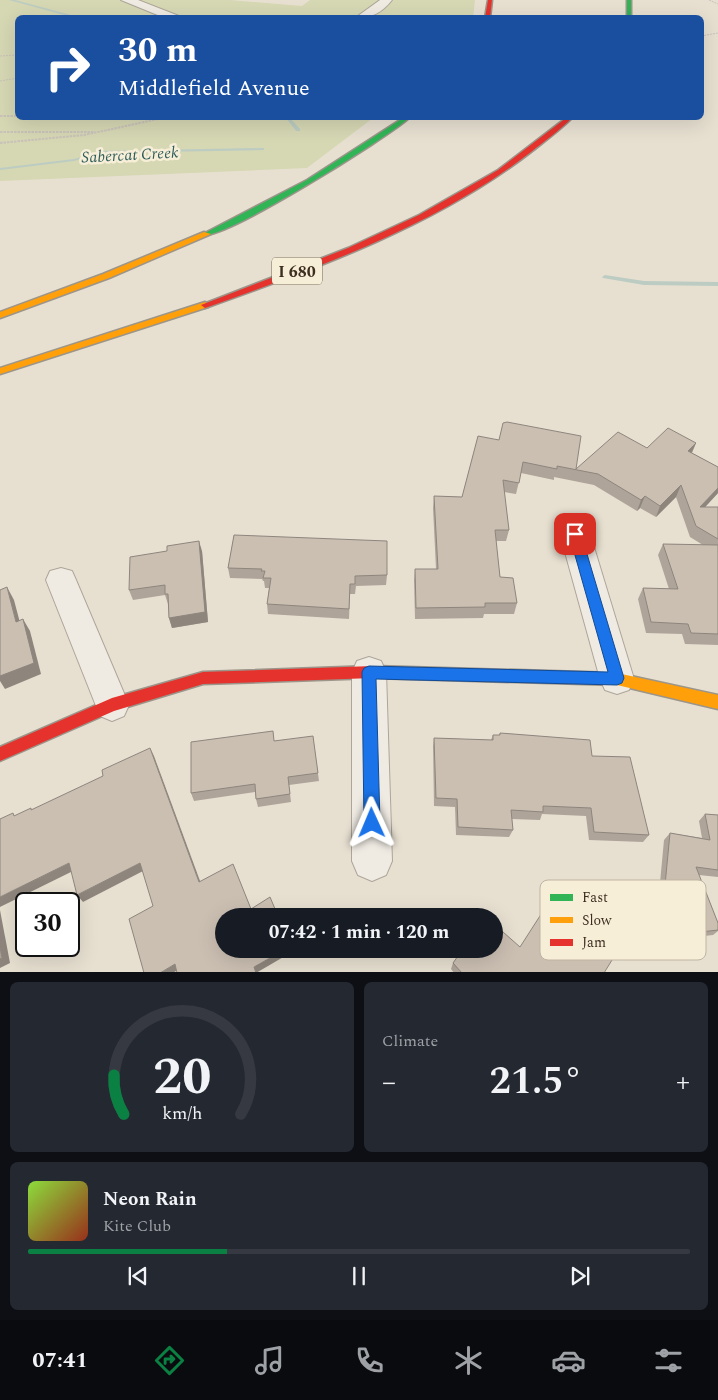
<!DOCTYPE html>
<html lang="en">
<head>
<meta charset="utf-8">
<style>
	:root { --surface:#171b24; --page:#242831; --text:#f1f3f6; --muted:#9ea1a6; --line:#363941; --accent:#0b8043 }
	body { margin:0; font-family:Spectral,serif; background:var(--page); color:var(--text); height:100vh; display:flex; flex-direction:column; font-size:19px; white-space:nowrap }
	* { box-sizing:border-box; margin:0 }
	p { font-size:16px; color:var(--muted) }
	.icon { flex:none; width:28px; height:28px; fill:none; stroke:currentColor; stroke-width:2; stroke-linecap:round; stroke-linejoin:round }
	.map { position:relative; height:972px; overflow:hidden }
	.drawer { display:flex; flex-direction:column; gap:10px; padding:10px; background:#0d0f14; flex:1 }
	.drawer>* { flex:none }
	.top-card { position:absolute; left:15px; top:15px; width:689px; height:105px; border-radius:8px; box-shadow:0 5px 20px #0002; background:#1a4fa0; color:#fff; overflow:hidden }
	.speed { position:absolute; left:15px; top:892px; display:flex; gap:10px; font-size:25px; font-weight:700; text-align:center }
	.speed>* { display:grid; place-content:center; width:65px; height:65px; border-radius:50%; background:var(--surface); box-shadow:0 5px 20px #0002; line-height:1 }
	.speed .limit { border:2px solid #111; border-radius:8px; background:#fff; color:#111 }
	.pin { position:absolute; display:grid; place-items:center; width:42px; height:42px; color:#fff; margin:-21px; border-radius:10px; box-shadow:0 2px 8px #0006 }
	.me { position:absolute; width:55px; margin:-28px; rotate:359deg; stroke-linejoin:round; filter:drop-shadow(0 0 4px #0008) }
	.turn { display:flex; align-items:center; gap:18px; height:105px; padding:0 20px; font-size:22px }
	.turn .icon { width:65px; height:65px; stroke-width:2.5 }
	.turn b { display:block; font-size:35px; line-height:42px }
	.big { font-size:38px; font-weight:700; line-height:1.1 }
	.drawer .card { flex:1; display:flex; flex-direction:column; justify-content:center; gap:8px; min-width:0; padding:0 18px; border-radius:8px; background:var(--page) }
	.drawer .dial { align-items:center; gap:0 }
	.dial svg { height:130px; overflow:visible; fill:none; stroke:var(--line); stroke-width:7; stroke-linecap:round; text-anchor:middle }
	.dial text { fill:var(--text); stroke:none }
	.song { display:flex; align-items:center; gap:15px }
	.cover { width:60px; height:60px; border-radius:8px; background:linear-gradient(135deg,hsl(90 70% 55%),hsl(10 70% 35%)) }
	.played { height:5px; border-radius:2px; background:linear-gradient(90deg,var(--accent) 30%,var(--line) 30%) }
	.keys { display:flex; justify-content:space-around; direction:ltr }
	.heat { display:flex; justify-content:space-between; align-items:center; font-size:28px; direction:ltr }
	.drawer .tiles { flex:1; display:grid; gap:10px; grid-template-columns:1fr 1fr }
	.card:last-child { grid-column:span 2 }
	.trip { position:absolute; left:215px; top:908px; width:288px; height:50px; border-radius:25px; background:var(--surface); box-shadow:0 5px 20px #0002; font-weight:700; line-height:50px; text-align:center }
	.tab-bar { display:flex; height:80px; justify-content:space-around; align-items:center; background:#090b0e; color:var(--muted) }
	.tab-bar .icon { width:35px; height:35px }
	.tab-bar .selected { color:var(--accent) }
	.tab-bar b { font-size:22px; color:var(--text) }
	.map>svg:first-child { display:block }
</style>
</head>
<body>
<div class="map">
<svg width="718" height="973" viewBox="0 0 718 973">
	<rect width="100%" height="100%" fill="#e7e0d1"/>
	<polygon fill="#d6d7b3" points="0,0 230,0 302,6 310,0 475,0 473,18 18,18 18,118 373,118 307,168 0,181"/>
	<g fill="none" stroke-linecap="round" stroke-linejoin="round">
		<g fill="#bcccc2" fill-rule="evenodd">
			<polygon points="9,0 15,0 82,18 75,18"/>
			<polygon points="286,118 290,118 300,129 300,131 296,131"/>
			<polygon points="262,148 264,148 264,150 103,153 74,161 0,170 0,168 74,159 103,151"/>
			<polygon points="605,275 644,281 718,282 718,286 644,285 603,278 602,277"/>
		</g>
		<defs>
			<g id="street">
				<polygon points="121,0 138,0 184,18 165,18"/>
				<path d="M380,0h12c-10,13 -21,18 -37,18z"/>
				<polygon points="575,523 585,526 590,534 634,679 629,690 617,694 605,690 600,679 560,534 565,526"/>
				<polygon points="61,568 72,571 76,580 129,705 124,716 112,721 100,716 46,580 50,571"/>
				<polygon points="369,657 381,661 386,672 392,861 386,875 372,881 358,875 352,861 352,672 357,661"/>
			</g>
			<g id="fast">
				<rect x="627" y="0" width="4" height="18"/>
				<path d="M403,118h6c-19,18 -191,126 -206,116l104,-54z"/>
			</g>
			<g id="slow">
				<polygon points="204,232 211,234 109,278 0,318 0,312 103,274"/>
				<polygon points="205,302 209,305 208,307 0,374 0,368"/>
				<polygon points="373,666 617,673 718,695 718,709 617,685 373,678 368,676 366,672 368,668"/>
			</g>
			<g id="jam">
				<polygon points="488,0 492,0 490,18 485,18"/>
				<path d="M566,118h6c-12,12 -27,23 -41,34 -94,73 -211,115 -323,155l-3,1 -4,-3 147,-57 71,-33 79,-45z"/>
				<polygon points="373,666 378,668 380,672 378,676 373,678 203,684 114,711 0,761 0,747 112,698 203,672"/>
			</g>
		</defs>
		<use href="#street" stroke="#ada599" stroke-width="2"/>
		<use href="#fast" stroke="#9c958a" stroke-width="3"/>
		<use href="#slow" stroke="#9c958a" stroke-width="3"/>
		<use href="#jam" stroke="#9c958a" stroke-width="3"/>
		<g stroke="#c8c2b9" stroke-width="1" stroke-dasharray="2 1" stroke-linecap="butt">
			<polyline points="709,0 718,4"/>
			<polyline points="701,36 718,33"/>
			<polyline points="0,56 18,55"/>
			<polyline points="0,81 18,78"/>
		</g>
		<g stroke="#c8c2b9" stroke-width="2" stroke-dasharray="2.5 1" stroke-linecap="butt">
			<polyline points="0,116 18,116"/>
			<polyline points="0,132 94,132"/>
			<polyline points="0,143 84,135 163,118"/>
		</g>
		<use href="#street" fill="#efebe3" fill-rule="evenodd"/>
		<use href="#fast" fill="#30b455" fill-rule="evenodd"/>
		<use href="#slow" fill="#ff9f0a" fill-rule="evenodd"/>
		<use href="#jam" fill="#e5322d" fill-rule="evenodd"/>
	</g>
	<g fill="#afa499">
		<polygon points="478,436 576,469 647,448 696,443 692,453 718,467 718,493 705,507 718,507 718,646 718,645 685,644 682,634 646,633 638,599 643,588 669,589 658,555 663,544 703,545 690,537 676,497 656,517 640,508 637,511 594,485 554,477 554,480 521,473 516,494 504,492 509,530 506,541 496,541 500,577 517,603 514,614 484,614 483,618 415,619 414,580 415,569 436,569 433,508 434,496 462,497"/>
		<polygon points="234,535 387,575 386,585 356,586 355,594 350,594 349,619 268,614 267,604 269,588 265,588 264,581 263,581 262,579 230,578 228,568"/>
		<polygon points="202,551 208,622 172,628 169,618 168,604 165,595 133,600 129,590"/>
		<polygon points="500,733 592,756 649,835 643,842 589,840 586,816 542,814 540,820 512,819 513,830 509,837 456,835 455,807 434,806 433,746 434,738 491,740 493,735 499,735"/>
		<polygon points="313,736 319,781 289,785 291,802 258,807 256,799 255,792 194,801 191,793"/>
		<polygon points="705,814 718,815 718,877 699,875 718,923 718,931 713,935 677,939 660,933 660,937 654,942 624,934 625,903 631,897 658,904 664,840 670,833 702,838 699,821"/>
		<polygon points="520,947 604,973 454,973 451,969 453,963"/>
	</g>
	<g fill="#8e867d">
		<polygon points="696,443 691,454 688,451"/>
		<polygon points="681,485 676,497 656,517 660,506"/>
		<polygon points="718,488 718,493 695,518 700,507"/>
		<polygon points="645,496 640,508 637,511 641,500"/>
		<polygon points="199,541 202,551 208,622 172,628 169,618"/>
		<polygon points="7,587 14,600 23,634 16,622"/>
		<polygon points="23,619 30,631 41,674 5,689 0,681 0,676"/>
		<polygon points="150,748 154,756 203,889 199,882"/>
		<polygon points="69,863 75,870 0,907 0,897"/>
		<polygon points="140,863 145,870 83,902 77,895"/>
		<polygon points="0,910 10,963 0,968"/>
		<polygon points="286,949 291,949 292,952 256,973 254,967"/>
		<polygon points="175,964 179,969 173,973 160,973"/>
	</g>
	<g fill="#cbbfb2" stroke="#8e867d">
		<polygon points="507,422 581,436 576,469 618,432 647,448 668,428 696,443 688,451 718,467 718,488 700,507 718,507 718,539 696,526 681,485 660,506 645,496 641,500 598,474 557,466 557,469 523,462 519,483 503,480 509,530 495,530 500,577 513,578 517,603 485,603 485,607 416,608 415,569 438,569 434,496 462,497 478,436 499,440 503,423"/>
		<polygon points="234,535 387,541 387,575 355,576 355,584 350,584 349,609 267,604 271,578 263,578 265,571 261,571 262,569 228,568"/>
		<polygon points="199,541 205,612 169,618 168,594 165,594 165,585 129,590 130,557 167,551 167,546"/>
		<polygon points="663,544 718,545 718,634 691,633 688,624 651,622 643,588 678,589"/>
		<polygon points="7,587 16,622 23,619 34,663 0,676 0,590"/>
		<polygon points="273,731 274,741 313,736 318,773 288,777 290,794 256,799 255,784 191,793 191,742"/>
		<polygon points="500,733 590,740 592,756 630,757 649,835 594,832 591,808 543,806 543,812 511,810 513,830 458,827 457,799 436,798 434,738 493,740 493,735 500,735"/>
		<polygon points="150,748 199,882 233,864 251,909 270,897 278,916 224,916 224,949 286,949 254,967 256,973 177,973 175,964 160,973 144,973 129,919 153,906 140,863 77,895 69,863 0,897 0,819 13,813 14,816 31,808 31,810 103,776 102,770"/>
		<polygon points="705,814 718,815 718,870 696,867 718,923 718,930 683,934 660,926 660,937 630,928 631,897 663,906 670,833 710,840"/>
		<polygon points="547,905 612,960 604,973 462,973 453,963 463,949 494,949 494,924 520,947"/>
		<polygon points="0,947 2,958 0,959"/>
	</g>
	<polygon fill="#1a73e8" stroke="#114b97" points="575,529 581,534 624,678 622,683 617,685 376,679 380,823 377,829 372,831 366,829 364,823 362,672 364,668 369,666 608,672 569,534"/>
	<g text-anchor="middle" stroke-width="5" stroke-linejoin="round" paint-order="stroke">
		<g font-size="16" font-style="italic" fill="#2f5d5a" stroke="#f7eed8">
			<text transform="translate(130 154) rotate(-3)" y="6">Sabercat Creek</text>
		</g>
		<rect fill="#f7eed8" stroke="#756857" stroke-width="1" x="272" y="257.5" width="50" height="27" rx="4"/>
		<g font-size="16" font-weight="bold" fill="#3d2e20">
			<text x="297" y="277">I 680</text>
		</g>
	</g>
	<rect x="540" y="880" width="166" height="80" rx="8" fill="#f7eed8" stroke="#bfb4a1" stroke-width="1"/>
	<rect x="550" y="894" width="23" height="7" fill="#30b455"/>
	<rect x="550" y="917" width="23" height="6" fill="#ff9f0a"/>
	<rect x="550" y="939" width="23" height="7" fill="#e5322d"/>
	<g font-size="14" fill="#3d2e20">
		<text x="582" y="902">Fast</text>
		<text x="582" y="925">Slow</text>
		<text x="582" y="947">Jam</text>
	</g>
</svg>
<div class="speed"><div class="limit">30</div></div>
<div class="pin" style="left:575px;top:534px;background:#d93025"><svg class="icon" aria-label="arrive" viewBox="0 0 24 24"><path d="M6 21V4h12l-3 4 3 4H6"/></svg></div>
<svg class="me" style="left:372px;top:823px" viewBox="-20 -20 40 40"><path d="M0-17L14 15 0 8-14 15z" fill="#1a73e8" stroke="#fff" stroke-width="4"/></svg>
<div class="trip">07:42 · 1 min · 120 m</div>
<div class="top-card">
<div class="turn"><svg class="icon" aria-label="right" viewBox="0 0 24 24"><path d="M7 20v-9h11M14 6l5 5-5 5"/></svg><div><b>30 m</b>Middlefield Avenue</div></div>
</div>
</div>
<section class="drawer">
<div class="tiles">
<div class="card dial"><svg viewBox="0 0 100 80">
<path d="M14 69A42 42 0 1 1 86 69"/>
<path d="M14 69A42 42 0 0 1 8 45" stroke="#0b8043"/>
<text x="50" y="56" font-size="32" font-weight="700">20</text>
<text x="50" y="72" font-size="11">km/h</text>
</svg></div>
<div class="card"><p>Climate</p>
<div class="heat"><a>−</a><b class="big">21.5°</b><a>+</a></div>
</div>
<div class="card">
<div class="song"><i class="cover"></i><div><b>Neon Rain</b><p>Kite Club</p></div></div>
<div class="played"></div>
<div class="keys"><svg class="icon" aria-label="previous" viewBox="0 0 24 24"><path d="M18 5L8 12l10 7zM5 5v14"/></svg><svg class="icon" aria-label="pause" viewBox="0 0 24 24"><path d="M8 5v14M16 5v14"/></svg><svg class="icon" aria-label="next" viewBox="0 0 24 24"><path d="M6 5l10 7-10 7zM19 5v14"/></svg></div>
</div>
</div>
</section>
<nav class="tab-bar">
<b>07:41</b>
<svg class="icon selected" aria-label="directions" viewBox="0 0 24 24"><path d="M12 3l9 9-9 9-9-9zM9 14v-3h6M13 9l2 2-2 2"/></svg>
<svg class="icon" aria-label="music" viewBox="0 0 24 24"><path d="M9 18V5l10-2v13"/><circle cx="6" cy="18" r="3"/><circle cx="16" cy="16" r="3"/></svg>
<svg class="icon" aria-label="phone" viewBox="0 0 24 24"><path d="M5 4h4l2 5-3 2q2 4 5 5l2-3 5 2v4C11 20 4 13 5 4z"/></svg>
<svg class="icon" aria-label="climate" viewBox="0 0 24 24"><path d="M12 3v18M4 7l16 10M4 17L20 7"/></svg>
<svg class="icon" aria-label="car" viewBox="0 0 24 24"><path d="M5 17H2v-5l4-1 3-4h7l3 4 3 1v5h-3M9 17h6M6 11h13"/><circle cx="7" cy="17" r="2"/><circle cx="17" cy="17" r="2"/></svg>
<svg class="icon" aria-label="filters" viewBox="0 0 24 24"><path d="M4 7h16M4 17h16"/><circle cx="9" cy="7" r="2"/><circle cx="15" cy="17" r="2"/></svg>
</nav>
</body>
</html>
